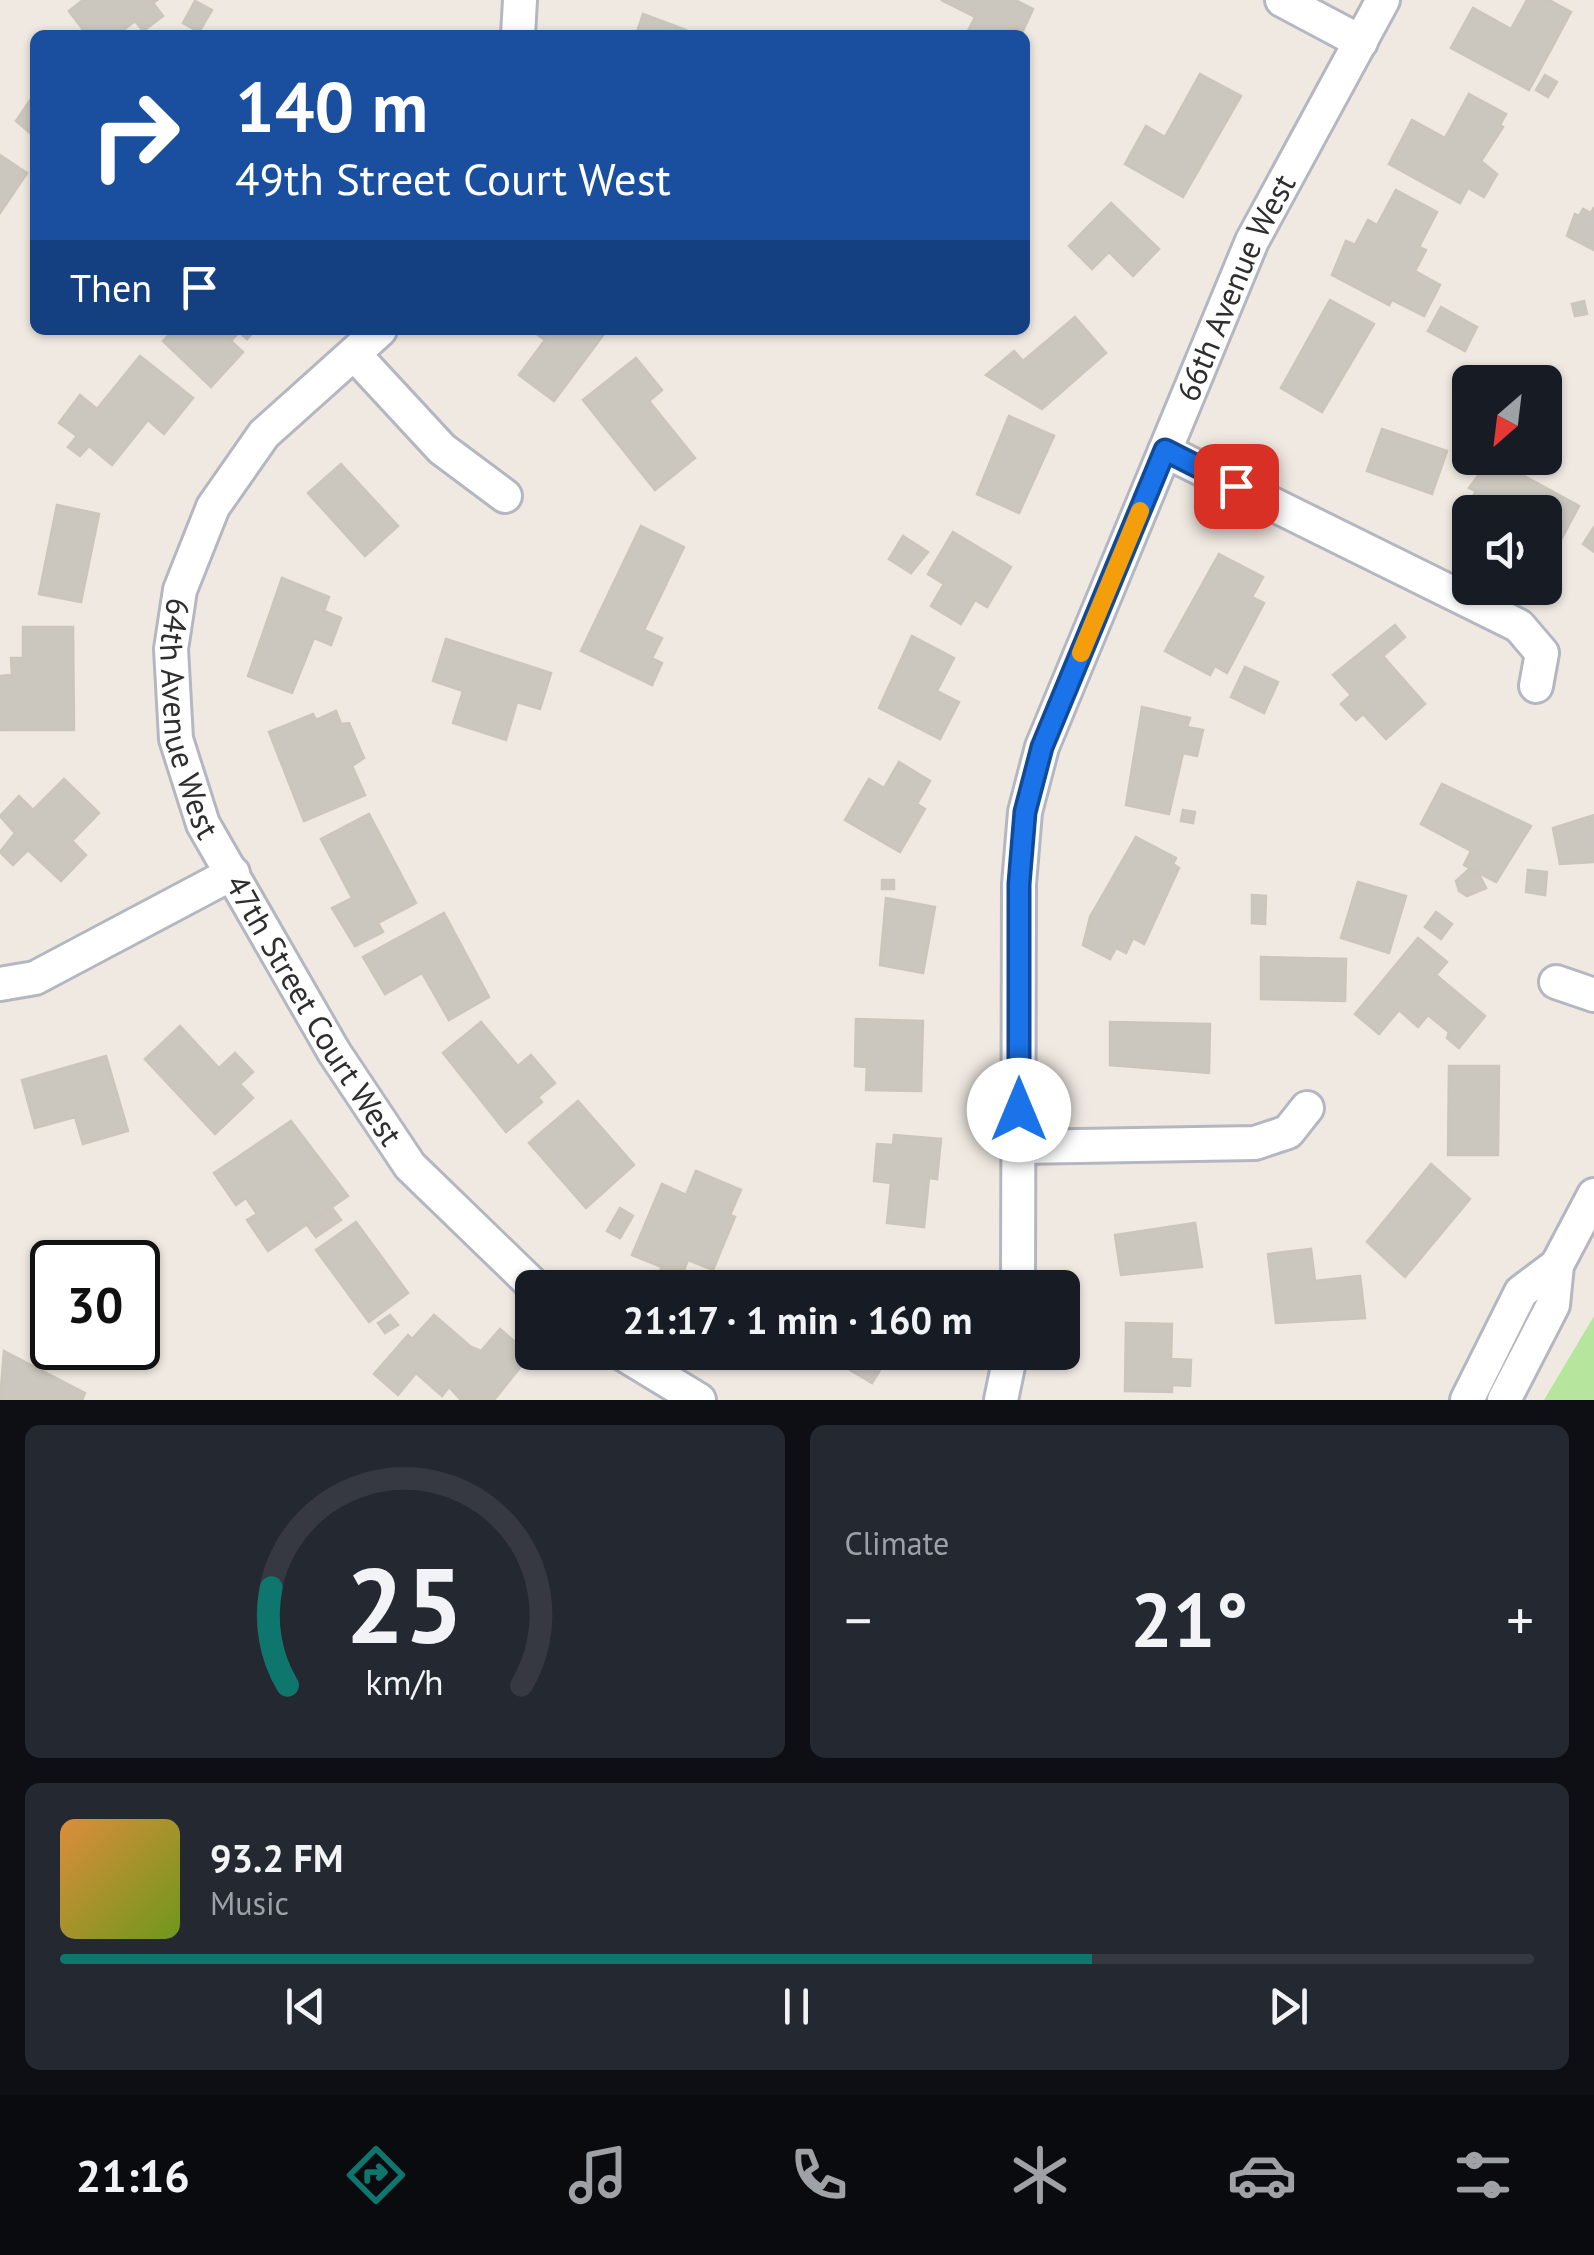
<!DOCTYPE html>
<html lang="en">
<head>
<meta charset="utf-8">
<style>
	:root { --surface:#171b24; --page:#242831; --text:#f1f3f6; --muted:#9ea1a6; --line:#363941; --accent:#0f766e }
	body { margin:0; font-family:"PT Sans",sans-serif; background:var(--page); color:var(--text); height:100vh; display:flex; flex-direction:column; font-size:38px; white-space:nowrap }
	* { box-sizing:border-box; margin:0 }
	p { font-size:32px; color:var(--muted) }
	.icon { flex:none; width:55px; height:55px; fill:none; stroke:currentColor; stroke-width:2; stroke-linecap:round; stroke-linejoin:round }
	.map { position:relative; height:1400px; overflow:hidden }
	.side { display:flex; flex-direction:column; gap:25px; padding:25px; background:#0d0f14; flex:1 }
	.side>* { flex:none }
	.hud { position:absolute; left:30px; top:30px; width:1000px; height:305px; border-radius:15px; box-shadow:0 2px 8px #0004; background:#1a4fa0; color:#fff; overflow:hidden }
	.needle { width:65px; rotate:208deg }
	.controls { position:absolute; left:1452px; top:365px; display:grid; gap:20px }
	.controls a { display:grid; place-items:center; width:110px; height:110px; border-radius:15px; background:var(--surface); box-shadow:0 2px 8px #0004; font-size:50px }
	.speed { position:absolute; left:30px; top:1240px; display:flex; gap:20px; font-size:50px; font-weight:700; text-align:center }
	.speed>* { display:grid; place-content:center; width:130px; height:130px; border-radius:50%; background:var(--surface); box-shadow:0 2px 8px #0004; line-height:1 }
	.speed .limit { border:5px solid #111; border-radius:15px; background:#fff; color:#111 }
	.pin { position:absolute; display:grid; place-items:center; width:85px; height:85px; color:#fff; margin:-42px; border-radius:20px; box-shadow:0 5px 15px #0006 }
	.me { position:absolute; width:110px; margin:-55px; rotate:0deg; stroke-linejoin:round; filter:drop-shadow(0 0 8px #0008) }
	.turn { display:flex; align-items:center; gap:35px; height:210px; padding:0 40px; font-size:45px }
	.turn .icon { width:130px; height:130px; stroke-width:2.5 }
	.turn b { display:block; font-size:70px; line-height:85px }
	.then { display:flex; align-items:center; height:95px; padding:0 40px; background:#0003; gap:20px; font-size:38px }
	.big { font-size:75px; font-weight:700; line-height:1.1 }
	.side .card { flex:1; display:flex; flex-direction:column; justify-content:center; gap:15px; min-width:0; padding:0 35px; border-radius:15px; background:var(--page) }
	.side .dial { align-items:center; gap:0 }
	.dial svg { height:260px; overflow:visible; fill:none; stroke:var(--line); stroke-width:7; stroke-linecap:round; text-anchor:middle }
	.dial text { fill:var(--text); stroke:none }
	.song { display:flex; align-items:center; gap:30px }
	.cover { width:120px; height:120px; border-radius:15px; background:linear-gradient(135deg,hsl(30 70% 55%),hsl(80 70% 35%)) }
	.played { height:10px; border-radius:5px; background:linear-gradient(90deg,var(--accent) 70%,var(--line) 70%) }
	.keys { display:flex; justify-content:space-around; direction:ltr }
	.heat { display:flex; justify-content:space-between; align-items:center; font-size:55px; direction:ltr }
	.side .tiles { flex:1; display:grid; gap:25px; grid-template-columns:1fr 1fr }
	.card:last-child { grid-column:span 2 }
	.trip { position:absolute; left:515px; top:1270px; width:565px; height:100px; border-radius:15px; background:var(--surface); box-shadow:0 2px 8px #0004; font-weight:700; line-height:100px; text-align:center }
	.dock { display:flex; height:160px; justify-content:space-around; align-items:center; background:#090b0e; color:var(--muted) }
	.dock .icon { width:70px; height:70px }
	.dock .active { color:var(--accent) }
	.dock b { font-size:45px; color:var(--text) }
	.map>svg:first-child { display:block }
</style>
</head>
<body>
<div class="map">
<svg width="1594" height="1400" viewBox="0 0 1594 1400">
	<rect width="100%" height="100%" fill="#efe9e1"/>
	<polygon fill="#b6e59e" points="1594,1316 1594,1400 1544,1400"/>
	<g fill="#cbc7bf" stroke="#cbc5ba" stroke-width="2.5">
		<polygon points="83,0 157,0 153,3 163,16 143,31 135,21 117,35 87,35 69,11"/>
		<polygon points="941,0 1015,0 1033,9 1021,35 966,35 975,17"/>
		<polygon points="1527,0 1549,0 1571,12 1529,90 1451,48 1473,8 1511,29"/>
		<polygon points="195,1 212,10 199,32 183,23"/>
		<polygon points="643,14 686,30 684,35 636,35"/>
		<polygon points="1200,74 1241,96 1183,197 1125,164 1146,126 1165,137"/>
		<polygon points="1545,75 1557,82 1548,97 1536,90"/>
		<polygon points="35,93 35,137 16,121"/>
		<polygon points="1469,94 1506,114 1500,125 1503,127 1481,161 1497,174 1484,197 1468,188 1460,203 1389,164 1412,120 1445,138"/>
		<polygon points="0,155 27,173 0,213"/>
		<polygon points="1396,190 1437,212 1419,247 1426,250 1415,271 1440,285 1424,316 1392,300 1389,305 1332,275 1346,241 1355,245 1368,220 1377,225"/>
		<polygon points="1111,203 1159,249 1133,276 1109,252 1092,269 1069,246"/>
		<polygon points="1594,207 1594,250 1567,236 1575,214 1579,216 1583,209 1591,213"/>
		<polygon points="1330,300 1374,324 1322,412 1281,388"/>
		<polygon points="1584,301 1587,314 1575,316 1572,304"/>
		<polygon points="1441,307 1477,327 1465,351 1428,331"/>
		<polygon points="1075,317 1106,353 1042,409 986,375 1014,351 1023,361"/>
		<polygon points="174,330 255,330 247,339 239,332 231,341 243,352 211,387 163,341"/>
		<polygon points="531,330 607,330 554,401 519,375 545,340"/>
		<polygon points="140,356 193,398 164,434 148,420 112,465 89,446 80,456 68,447 77,436 59,423 80,395 97,409"/>
		<polygon points="636,358 662,390 649,401 695,458 655,490 583,400"/>
		<polygon points="1009,416 1054,436 1019,513 977,494"/>
		<polygon points="1382,429 1447,451 1432,494 1367,471"/>
		<polygon points="1491,458 1579,506 1556,549 1545,543 1545,512 1498,512 1472,498 1476,491 1469,488"/>
		<polygon points="341,464 398,526 365,556 308,493"/>
		<polygon points="57,505 99,514 81,602 39,594"/>
		<polygon points="641,526 684,547 644,630 662,638 652,658 662,663 652,685 581,651"/>
		<polygon points="1594,527 1594,552 1583,544"/>
		<polygon points="953,532 1011,567 987,607 975,600 961,624 931,606 944,584 928,574"/>
		<polygon points="903,536 928,552 911,573 889,559"/>
		<polygon points="1219,554 1263,577 1252,597 1264,603 1227,673 1215,666 1210,675 1165,651"/>
		<polygon points="282,578 329,597 324,611 341,618 331,645 314,638 292,693 248,676"/>
		<polygon points="1395,625 1405,637 1383,656 1425,704 1386,739 1363,714 1356,720 1341,704 1351,695 1333,675"/>
		<polygon points="23,627 73,627 74,730 0,730 0,676 12,675 11,658 23,658"/>
		<polygon points="912,636 954,658 937,691 959,702 940,739 879,708"/>
		<polygon points="446,639 551,673 540,709 517,702 506,740 453,723 463,691 433,681"/>
		<polygon points="1245,667 1278,682 1264,713 1231,697"/>
		<polygon points="1142,707 1190,718 1187,727 1203,730 1197,756 1183,753 1169,814 1126,805"/>
		<polygon points="336,711 341,724 349,723 364,758 352,766 365,795 304,821 269,732 313,714 316,720"/>
		<polygon points="899,762 930,781 917,804 925,809 900,852 845,820 869,779 884,788"/>
		<polygon points="64,779 99,813 72,841 86,855 61,881 28,850 13,865 0,852 15,833 0,816 19,796 33,810"/>
		<polygon points="1442,784 1531,826 1496,882 1464,865 1471,851 1421,824"/>
		<polygon points="1183,810 1195,812 1193,823 1181,821"/>
		<polygon points="369,814 416,903 378,923 383,932 355,946 332,908 352,898 321,839"/>
		<polygon points="1594,815 1594,862 1560,864 1553,828"/>
		<polygon points="1136,837 1176,858 1173,864 1179,868 1144,944 1133,938 1126,953 1116,948 1110,959 1083,945 1090,917"/>
		<polygon points="1469,869 1480,876 1486,888 1467,896 1459,891 1456,881"/>
		<polygon points="1528,870 1547,872 1545,895 1526,892"/>
		<rect x="882" y="880" width="12" height="9"/>
		<polygon points="1358,882 1406,896 1389,953 1341,938"/>
		<polygon points="1252,895 1266,896 1265,924 1252,923"/>
		<polygon points="886,898 935,907 923,973 880,965"/>
		<polygon points="1436,912 1452,924 1441,939 1425,927"/>
		<polygon points="444,913 489,997 449,1020 422,973 385,994 363,957"/>
		<polygon points="1418,938 1447,962 1436,975 1485,1016 1459,1048 1447,1038 1449,1032 1428,1015 1418,1027 1399,1010 1379,1034 1355,1014"/>
		<polygon points="1261,957 1346,959 1345,1001 1261,999"/>
		<polygon points="856,1019 923,1021 921,1091 866,1090 867,1067 855,1066"/>
		<polygon points="481,1022 518,1066 531,1055 555,1083 538,1097 542,1102 506,1132 443,1053"/>
		<polygon points="1110,1022 1210,1024 1209,1073 1110,1065"/>
		<polygon points="180,1026 219,1068 235,1053 253,1072 240,1084 253,1098 215,1134 145,1059"/>
		<polygon points="106,1056 128,1131 83,1144 75,1117 35,1128 22,1080"/>
		<polygon points="1449,1066 1499,1066 1498,1155 1448,1155"/>
		<polygon points="578,1101 634,1165 586,1208 529,1143"/>
		<polygon points="291,1121 348,1196 268,1251 247,1220 257,1214 246,1198 236,1205 214,1173"/>
		<polygon points="894,1135 941,1139 937,1179 929,1178 924,1227 887,1223 891,1183 874,1181 877,1144 893,1145"/>
		<polygon points="1431,1164 1470,1199 1405,1277 1367,1242"/>
		<polygon points="696,1171 741,1190 730,1215 735,1217 713,1270 688,1260 677,1288 657,1288 652,1285 662,1267 632,1255 662,1184 686,1195"/>
		<polygon points="332,1208 341,1220 316,1237 307,1225"/>
		<polygon points="620,1208 633,1216 620,1238 607,1231"/>
		<polygon points="356,1222 408,1293 369,1322 316,1250"/>
		<polygon points="1195,1223 1202,1267 1121,1275 1115,1235"/>
		<polygon points="1311,1249 1315,1281 1360,1276 1365,1318 1276,1323 1268,1254"/>
		<polygon points="390,1315 398,1325 385,1333 378,1323"/>
		<polygon points="434,1315 471,1347 481,1351 500,1329 530,1355 494,1400 461,1400 449,1387 442,1396 416,1373 398,1395 374,1374 408,1335 412,1339"/>
		<polygon points="1126,1323 1172,1324 1171,1359 1191,1360 1190,1386 1172,1385 1172,1392 1125,1391"/>
		<polygon points="4,1351 85,1393 82,1400 0,1400"/>
		<polygon points="836,1352 891,1352 872,1383 832,1359"/>
		<polygon points="906,1352 931,1352 924,1364"/>
	</g>
	<g fill="none" stroke-linecap="round" stroke-linejoin="round">
		<defs>
			<g id="minor">
				<polyline points="1282,0 1361,42"/>
				<polyline points="518,35 520,0"/>
				<path id="s1" d="M380,330l-116,104 -51,73 -33,83 -9,59 5,90 27,85 131,228 76,114 126,122"/>
				<polyline points="354,354 442,449 505,496"/>
				<polyline points="1165,451 1519,626 1542,653 1536,686"/>
				<polyline points="1556,982 1594,995"/>
				<polyline points="0,984 35,978 233,873"/>
				<polyline points="1019,1147 1255,1143 1288,1132 1307,1108"/>
				<path id="s2" d="M1018,1288l1,-404 6,-72 17,-65 210,-506 131,-241"/>
				<polyline points="620,1352 699,1400"/>
				<polyline points="1001,1400 1011,1352"/>
				<polyline points="1467,1400 1521,1292 1557,1265"/>
				<polyline points="1504,1400 1553,1305 1557,1265 1594,1195"/>
			</g>
		</defs>
		<use href="#minor" stroke="#b4b7c1" stroke-width="38"/>
		<use href="#minor" stroke="#fff" stroke-width="32"/>
	</g>
	<g fill="none" stroke-linecap="round" stroke-linejoin="round">
		<defs>
			<polyline id="route" points="1019,1110 1019,884 1025,812 1042,747 1165,450 1236,486"/>
		</defs>
		<use href="#route" stroke="#114b97" stroke-width="25"/>
		<use href="#route" stroke="#1a73e8" stroke-width="18"/>
		<polyline stroke="#f59e0b" stroke-width="18" points="1081,653 1140,511"/>
	</g>
	<g text-anchor="middle" stroke-width="8" stroke-linejoin="round" paint-order="stroke">
		<g font-size="32" fill="#2e2e2e" stroke="#fff">
			<text dy="11" stroke="none"><textPath href="#s2" startOffset="1042">66th Avenue West</textPath></text>
			<text dy="11" stroke="none"><textPath href="#s1" startOffset="465">64th Avenue West</textPath></text>
			<text dy="11" stroke="none"><textPath href="#s1" startOffset="790">47th Street Court West</textPath></text>
		</g>
	</g>
</svg>
<div class="controls">
<a><svg class="needle" viewBox="-14 -14 28 28"><path d="M0-13l5 13h-10z" fill="#e53935"/><path d="M0 13l5-13h-10z" fill="#9ea1a6"/></svg></a>
<a><svg class="icon" aria-label="sound" viewBox="0 0 24 24"><path d="M4 9h4l5-4v14l-5-4H4zM17 9q2 3 0 6"/></svg></a>
</div>
<div class="speed"><div class="limit">30</div></div>
<div class="pin" style="left:1236px;top:486px;background:#d93025"><svg class="icon" aria-label="arrive" viewBox="0 0 24 24"><path d="M6 21V4h12l-3 4 3 4H6"/></svg></div>
<svg class="me" style="left:1019px;top:1110px" viewBox="-20 -20 40 40"><circle r="19" fill="#fff"/><path d="M0-13L10 11 0 6-10 11z" fill="#1a73e8"/></svg>
<div class="trip">21:17 · 1 min · 160 m</div>
<div class="hud">
<div class="turn"><svg class="icon" aria-label="right" viewBox="0 0 24 24"><path d="M7 20v-9h11M14 6l5 5-5 5"/></svg><div><b>140 m</b>49th Street Court West</div></div>
<div class="then">Then<svg class="icon" aria-label="arrive" viewBox="0 0 24 24"><path d="M6 21V4h12l-3 4 3 4H6"/></svg></div>
</div>
</div>
<section class="side">
<div class="tiles">
<div class="card dial"><svg viewBox="0 0 100 80">
<path d="M14 69A42 42 0 1 1 86 69"/>
<path d="M14 69A42 42 0 0 1 9 39" stroke="#0f766e"/>
<text x="50" y="56" font-size="32" font-weight="700">25</text>
<text x="50" y="72" font-size="11">km/h</text>
</svg></div>
<div class="card"><p>Climate</p>
<div class="heat"><a>−</a><b class="big">21°</b><a>+</a></div>
</div>
<div class="card">
<div class="song"><i class="cover"></i><div><b>93.2 FM</b><p>Music</p></div></div>
<div class="played"></div>
<div class="keys"><svg class="icon" aria-label="previous" viewBox="0 0 24 24"><path d="M18 5L8 12l10 7zM5 5v14"/></svg><svg class="icon" aria-label="pause" viewBox="0 0 24 24"><path d="M8 5v14M16 5v14"/></svg><svg class="icon" aria-label="next" viewBox="0 0 24 24"><path d="M6 5l10 7-10 7zM19 5v14"/></svg></div>
</div>
</div>
</section>
<nav class="dock">
<b>21:16</b>
<svg class="icon active" aria-label="directions" viewBox="0 0 24 24"><path d="M12 3l9 9-9 9-9-9zM9 14v-3h6M13 9l2 2-2 2"/></svg>
<svg class="icon" aria-label="music" viewBox="0 0 24 24"><path d="M9 18V5l10-2v13"/><circle cx="6" cy="18" r="3"/><circle cx="16" cy="16" r="3"/></svg>
<svg class="icon" aria-label="phone" viewBox="0 0 24 24"><path d="M5 4h4l2 5-3 2q2 4 5 5l2-3 5 2v4C11 20 4 13 5 4z"/></svg>
<svg class="icon" aria-label="climate" viewBox="0 0 24 24"><path d="M12 3v18M4 7l16 10M4 17L20 7"/></svg>
<svg class="icon" aria-label="car" viewBox="0 0 24 24"><path d="M5 17H2v-5l4-1 3-4h7l3 4 3 1v5h-3M9 17h6M6 11h13"/><circle cx="7" cy="17" r="2"/><circle cx="17" cy="17" r="2"/></svg>
<svg class="icon" aria-label="filters" viewBox="0 0 24 24"><path d="M4 7h16M4 17h16"/><circle cx="9" cy="7" r="2"/><circle cx="15" cy="17" r="2"/></svg>
</nav>
</body>
</html>
